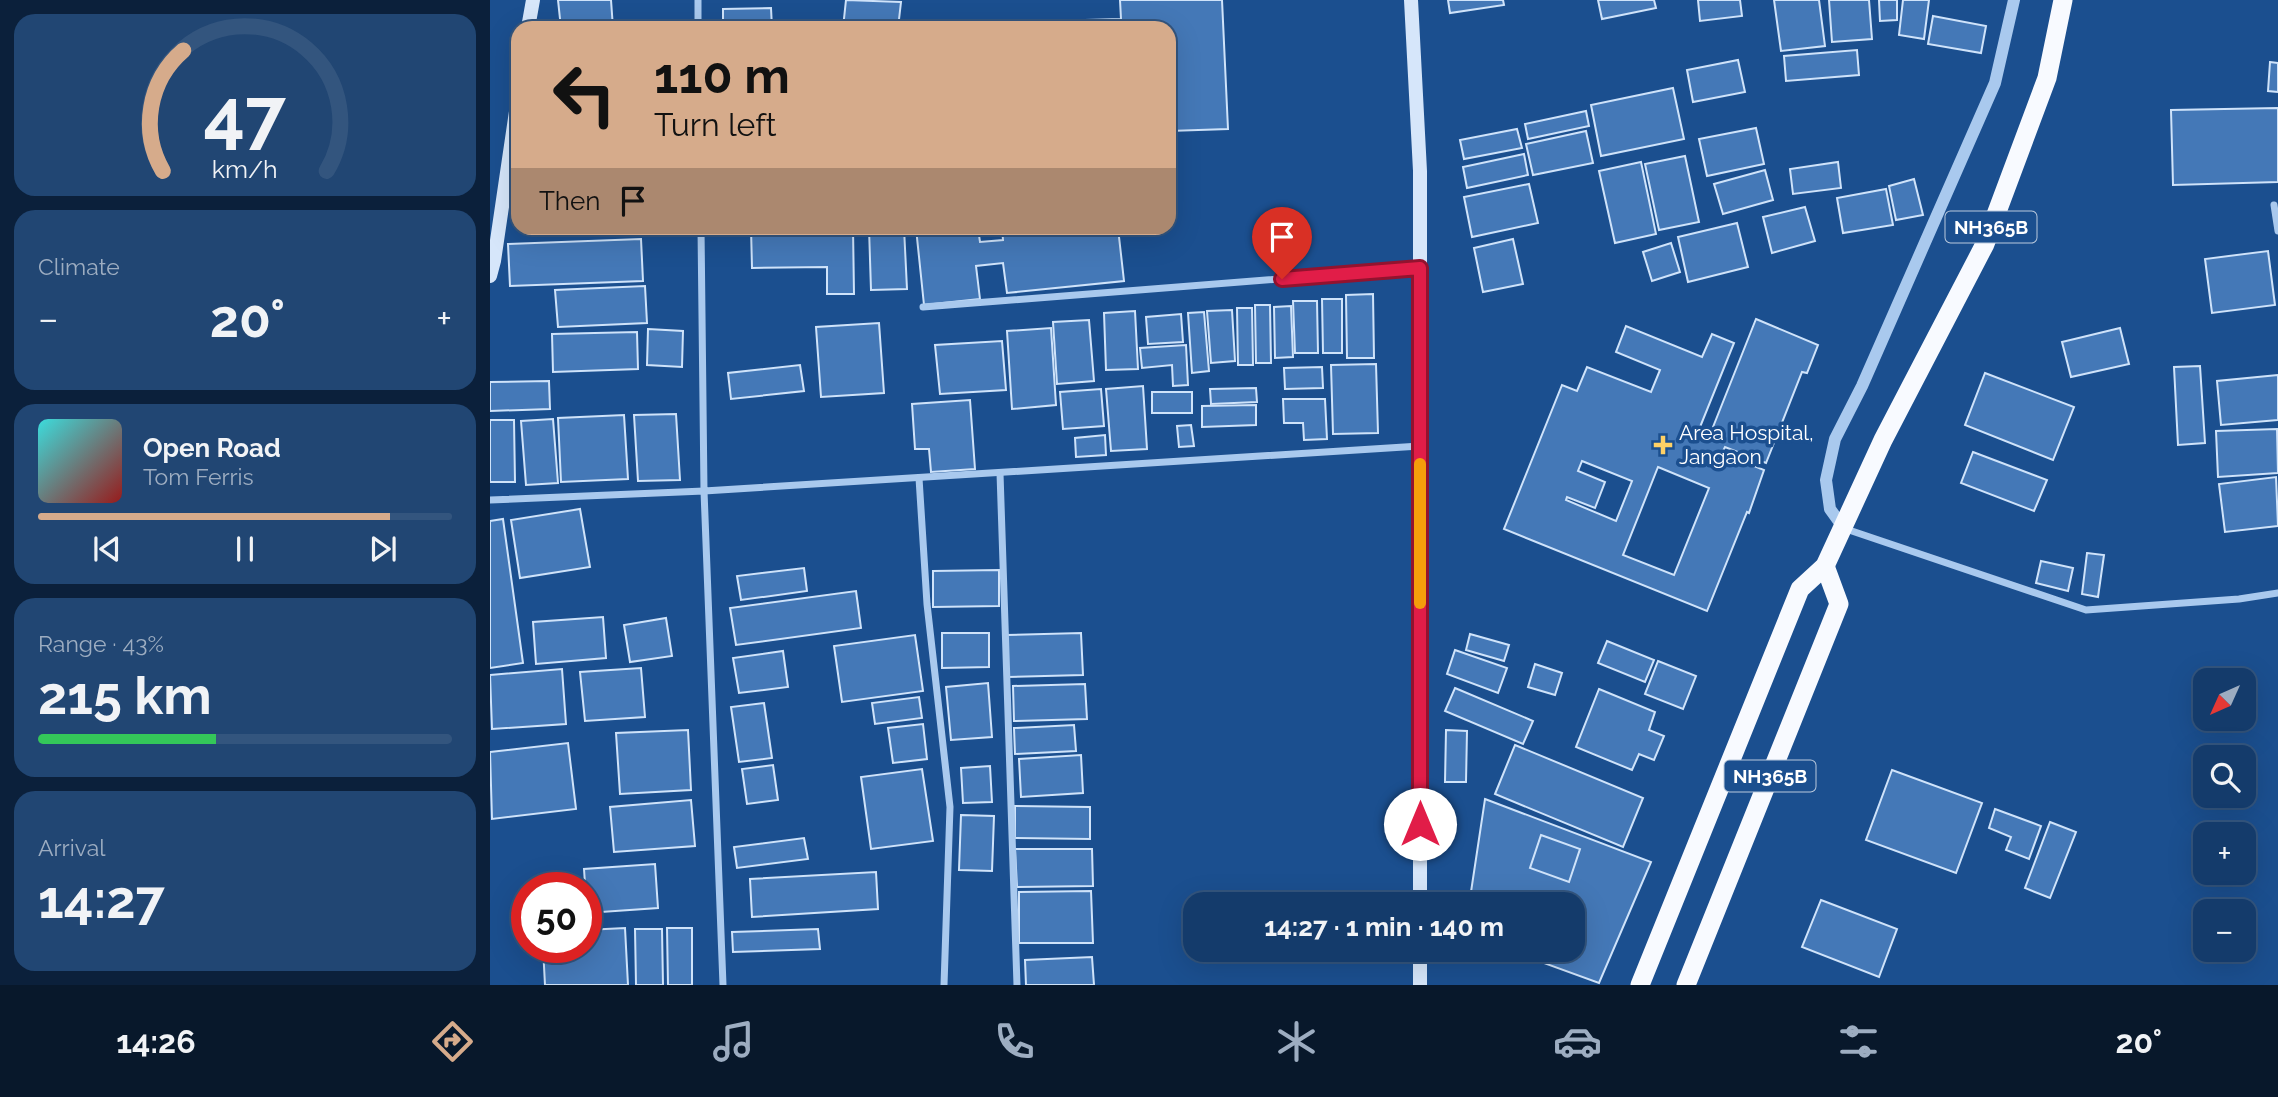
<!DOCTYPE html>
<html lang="en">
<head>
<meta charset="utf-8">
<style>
	:root { --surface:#143b6b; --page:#214673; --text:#f1f3f6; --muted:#9dadc1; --line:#33557e; --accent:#d6ab8b }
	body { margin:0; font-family:Raleway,sans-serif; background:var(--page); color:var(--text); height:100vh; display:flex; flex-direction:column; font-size:26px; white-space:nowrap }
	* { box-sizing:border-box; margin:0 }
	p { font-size:23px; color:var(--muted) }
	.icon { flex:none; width:38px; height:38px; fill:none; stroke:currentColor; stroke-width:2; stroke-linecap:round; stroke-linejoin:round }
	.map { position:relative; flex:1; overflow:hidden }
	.sheet { display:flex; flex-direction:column; gap:14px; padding:14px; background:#0b203b; width:490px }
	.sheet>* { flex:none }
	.banner { position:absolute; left:21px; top:21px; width:665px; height:214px; border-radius:21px; box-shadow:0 7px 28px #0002,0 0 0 2px var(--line); background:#d6ab8b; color:#111; overflow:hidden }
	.needle { width:46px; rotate:225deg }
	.controls { position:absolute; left:1703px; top:668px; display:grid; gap:14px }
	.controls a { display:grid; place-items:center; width:63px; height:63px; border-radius:14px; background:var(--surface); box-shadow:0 7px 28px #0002,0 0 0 2px var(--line); font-size:35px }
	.speed { position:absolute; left:21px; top:872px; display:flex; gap:14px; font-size:35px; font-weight:700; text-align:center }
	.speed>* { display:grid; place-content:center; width:91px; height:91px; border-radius:50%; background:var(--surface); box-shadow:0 7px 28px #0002,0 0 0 2px var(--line); line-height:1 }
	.speed .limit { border:10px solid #d22; background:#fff; color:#111 }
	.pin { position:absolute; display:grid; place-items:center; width:60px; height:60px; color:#fff; margin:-72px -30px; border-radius:50% 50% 50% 0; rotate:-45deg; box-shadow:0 0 7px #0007 }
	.pin .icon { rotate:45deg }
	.me { position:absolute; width:77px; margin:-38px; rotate:0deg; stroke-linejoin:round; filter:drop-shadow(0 0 5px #0008) }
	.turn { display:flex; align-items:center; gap:24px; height:147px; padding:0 28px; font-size:32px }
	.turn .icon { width:91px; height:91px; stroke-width:2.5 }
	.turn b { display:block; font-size:49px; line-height:60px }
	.then { display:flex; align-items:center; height:66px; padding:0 28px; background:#0003; gap:14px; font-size:26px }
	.big { font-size:52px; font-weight:700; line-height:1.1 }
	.sheet .tile { flex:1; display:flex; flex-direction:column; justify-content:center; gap:10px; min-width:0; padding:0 24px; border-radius:21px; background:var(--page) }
	.sheet .dial { align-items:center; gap:0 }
	.dial svg { height:182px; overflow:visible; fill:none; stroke:var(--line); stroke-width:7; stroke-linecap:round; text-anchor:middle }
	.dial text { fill:var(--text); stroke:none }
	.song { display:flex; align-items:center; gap:21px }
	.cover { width:84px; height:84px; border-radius:10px; background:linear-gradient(135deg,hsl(180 70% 55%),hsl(0 70% 35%)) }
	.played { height:7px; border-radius:4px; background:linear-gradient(90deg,var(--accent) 85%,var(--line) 85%) }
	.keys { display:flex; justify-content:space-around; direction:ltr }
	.heat { display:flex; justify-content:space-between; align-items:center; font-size:38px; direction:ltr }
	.charge { height:10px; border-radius:5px; background:linear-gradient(90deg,#34c759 43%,var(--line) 0) }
	.trip { position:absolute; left:693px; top:892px; width:402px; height:70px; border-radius:21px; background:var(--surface); box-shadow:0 7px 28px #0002,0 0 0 2px var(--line); font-weight:700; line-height:70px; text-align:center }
	.tabs { display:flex; height:112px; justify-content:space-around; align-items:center; background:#08182b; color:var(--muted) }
	.tabs .icon { width:49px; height:49px }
	.tabs .current { color:var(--accent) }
	.tabs b { font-size:32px; color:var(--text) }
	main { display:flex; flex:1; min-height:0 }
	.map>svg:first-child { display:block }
</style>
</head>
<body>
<main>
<section class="sheet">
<div class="tile dial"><svg viewBox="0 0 100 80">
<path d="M14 69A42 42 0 1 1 86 69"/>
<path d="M14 69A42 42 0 0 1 23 16" stroke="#d6ab8b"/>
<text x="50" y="56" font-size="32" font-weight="700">47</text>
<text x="50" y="72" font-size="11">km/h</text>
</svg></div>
<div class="tile"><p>Climate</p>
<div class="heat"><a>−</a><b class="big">20°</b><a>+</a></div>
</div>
<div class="tile">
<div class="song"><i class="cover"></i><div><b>Open Road</b><p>Tom Ferris</p></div></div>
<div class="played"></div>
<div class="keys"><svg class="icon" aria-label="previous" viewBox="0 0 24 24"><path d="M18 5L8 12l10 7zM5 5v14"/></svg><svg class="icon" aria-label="pause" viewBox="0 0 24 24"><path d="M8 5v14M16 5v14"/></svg><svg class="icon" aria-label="next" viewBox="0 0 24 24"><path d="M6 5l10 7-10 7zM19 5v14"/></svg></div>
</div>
<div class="tile"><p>Range · 43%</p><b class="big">215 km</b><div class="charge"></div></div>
<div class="tile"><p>Arrival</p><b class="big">14:27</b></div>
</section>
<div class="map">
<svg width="1788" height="985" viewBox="0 0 1788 985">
	<rect width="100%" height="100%" fill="#1b4f8f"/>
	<g fill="#4478b7" stroke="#cfe3fa" stroke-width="2" fill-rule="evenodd">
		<polygon points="68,0 121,0 123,28 71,28"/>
		<polygon points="356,0 411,2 408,28 353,28"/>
		<polygon points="630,0 732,0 738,129 679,131 679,28 597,28 596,20 631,19"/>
		<polygon points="958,0 1013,0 1014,5 960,13"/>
		<polygon points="1108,0 1164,0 1166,8 1112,19"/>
		<polygon points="1208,0 1250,0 1252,16 1210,21"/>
		<polygon points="1284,0 1329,0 1335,46 1291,51"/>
		<polygon points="1339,0 1379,0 1382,39 1342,42"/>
		<polygon points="1389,0 1407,0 1407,20 1390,21"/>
		<polygon points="1413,0 1439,0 1434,39 1409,35"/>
		<polygon points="281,8 282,28 233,28 233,9"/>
		<polygon points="1443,16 1496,26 1491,53 1438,44"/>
		<polygon points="1367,50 1369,75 1296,81 1294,56"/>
		<polygon points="1248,60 1255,92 1203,102 1197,70"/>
		<polygon points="1780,62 1788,63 1788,92 1778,91"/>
		<polygon points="1183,88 1194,139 1111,156 1101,105"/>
		<polygon points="1788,108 1788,182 1683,185 1681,110"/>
		<polygon points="1096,111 1099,126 1038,139 1035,124"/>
		<polygon points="1266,128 1274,164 1217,176 1209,139"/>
		<polygon points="1027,129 1032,148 974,159 970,140"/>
		<polygon points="1096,131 1103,163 1043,175 1036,144"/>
		<polygon points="1034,154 1038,175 977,188 973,167"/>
		<polygon points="1195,156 1209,222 1169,230 1155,164"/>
		<polygon points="1151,162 1166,234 1125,243 1109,171"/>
		<polygon points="1348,162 1351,188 1303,194 1300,169"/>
		<polygon points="1275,170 1283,200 1233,214 1224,184"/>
		<polygon points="1424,179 1433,215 1406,220 1399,186"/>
		<polygon points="1039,184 1048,223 982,237 974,197"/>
		<polygon points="1396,189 1403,225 1353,233 1347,198"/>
		<polygon points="1315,207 1325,241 1282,253 1273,217"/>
		<polygon points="1247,223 1258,267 1198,282 1188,237"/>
		<polygon points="261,228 363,228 364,294 337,294 337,267 262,268"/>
		<polygon points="379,228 414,228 417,289 381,290"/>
		<polygon points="426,228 488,228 490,242 513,240 512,228 628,228 634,281 517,293 513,263 486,266 490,299 434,305"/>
		<polygon points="151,239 153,281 20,286 18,244"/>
		<polygon points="1023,239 1033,284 993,292 984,248"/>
		<polygon points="1181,243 1190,272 1162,281 1153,252"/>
		<polygon points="1778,251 1785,305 1722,313 1715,259"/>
		<polygon points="155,286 157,323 68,327 65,290"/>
		<polygon points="883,294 884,358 857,358 856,295"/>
		<polygon points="832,299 852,299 852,353 833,353"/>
		<polygon points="803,301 827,301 828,353 805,353"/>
		<polygon points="765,305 780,305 781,363 766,363"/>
		<polygon points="801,306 803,357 785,358 784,307"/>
		<polygon points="747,308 762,308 763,365 748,365"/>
		<polygon points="742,310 745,361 721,363 717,311"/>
		<polygon points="645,311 648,369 616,370 614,313"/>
		<polygon points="714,312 719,371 702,373 698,313"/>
		<polygon points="691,314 693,342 658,344 656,317"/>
		<path d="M1266,319l62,26 -11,28 -5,-1 -36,91 -41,-16 -3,6 42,17 -15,43 -2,-1 -40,99 -203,-82 58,-144 15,6 10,-24 64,25 9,-22 -44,-18 10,-26 76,31 10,-23 22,9 -34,84 11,5zM1092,461l50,20 -16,40 -50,-21 1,-3 28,11 10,-26 -27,-11zM1168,467l51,21 -35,87 -51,-20z"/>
		<polygon points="599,320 604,381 567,384 563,322"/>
		<polygon points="389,323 394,393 331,397 326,327"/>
		<polygon points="561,328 566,405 522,409 517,331"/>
		<polygon points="1630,328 1639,364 1581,377 1572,342"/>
		<polygon points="158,329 193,331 192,367 157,365"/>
		<polygon points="147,332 148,369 63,372 62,334"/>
		<polygon points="512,341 516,390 450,394 445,345"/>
		<polygon points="696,345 698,385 683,386 682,365 652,368 650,348"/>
		<polygon points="886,364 888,433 843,434 841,365"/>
		<polygon points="310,365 314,391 241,399 238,373"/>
		<polygon points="1710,366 1715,443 1688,445 1684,367"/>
		<polygon points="832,367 833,388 795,389 794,368"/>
		<polygon points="1495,373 1584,407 1563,460 1475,425"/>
		<polygon points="1788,375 1788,420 1731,425 1727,381"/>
		<polygon points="59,381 60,409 0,411 0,382"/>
		<polygon points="653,386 657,449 621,451 616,389"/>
		<polygon points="766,388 767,402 721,404 720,389"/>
		<polygon points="611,389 614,426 573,429 570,392"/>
		<rect x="662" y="392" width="40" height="21"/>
		<polygon points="793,399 835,399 837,439 814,440 813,423 794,423"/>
		<polygon points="480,400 485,469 441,472 439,449 425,449 422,404"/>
		<polygon points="766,405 766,425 712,427 712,406"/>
		<polygon points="186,414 190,480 148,481 144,415"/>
		<polygon points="134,415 138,479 71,482 68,418"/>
		<polygon points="63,419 68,483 36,485 31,421"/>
		<polygon points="0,420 24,420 25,482 0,482"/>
		<polygon points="701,425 704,446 689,447 687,426"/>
		<polygon points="1787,429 1788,473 1728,477 1726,431"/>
		<polygon points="615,435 616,455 586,457 585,438"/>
		<polygon points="1483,452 1557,480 1544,511 1471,483"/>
		<polygon points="1786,477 1788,526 1735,532 1729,484"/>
		<polygon points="90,509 100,567 30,578 21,520"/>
		<polygon points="13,519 33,663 0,668 0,521"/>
		<polygon points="1597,553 1614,555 1608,597 1592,594"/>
		<polygon points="1551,561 1583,568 1578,591 1546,583"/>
		<polygon points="314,568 317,591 251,600 247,576"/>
		<polygon points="509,570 509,606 443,607 443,571"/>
		<polygon points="366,591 371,628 246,645 240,608"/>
		<polygon points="113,617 116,658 46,664 43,622"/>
		<polygon points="176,618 182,656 140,662 134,625"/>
		<polygon points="452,633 499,633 499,667 452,668"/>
		<polygon points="591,633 593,675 518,677 517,635"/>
		<polygon points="980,634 1019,645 1014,661 976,650"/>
		<polygon points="425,635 433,691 352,702 344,646"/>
		<polygon points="1117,641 1164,660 1155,682 1108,663"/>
		<polygon points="965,650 1017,668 1008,693 957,674"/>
		<polygon points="293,651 298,687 249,693 243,658"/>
		<polygon points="1168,661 1206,676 1193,709 1155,694"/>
		<polygon points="1045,664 1072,673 1065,695 1038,687"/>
		<polygon points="151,668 155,717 95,721 90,672"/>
		<polygon points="72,669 76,724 2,729 0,675"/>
		<polygon points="498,683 502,737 461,740 456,687"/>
		<polygon points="595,684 597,719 524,721 523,686"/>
		<polygon points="965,688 1043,721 1033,744 955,711"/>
		<polygon points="1109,689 1165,712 1159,730 1174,736 1164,760 1149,754 1142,770 1086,747"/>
		<polygon points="429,697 432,718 385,724 382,703"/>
		<polygon points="274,703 282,758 249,762 241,707"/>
		<polygon points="433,724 437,759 403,763 398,728"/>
		<polygon points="584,725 586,751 525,754 524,728"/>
		<polygon points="198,730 201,790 130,794 126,733"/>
		<polygon points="956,730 977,731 976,782 955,782"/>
		<polygon points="78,743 86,809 2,819 0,752"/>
		<polygon points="1025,745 1153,798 1133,847 1005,794"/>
		<polygon points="591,755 593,793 531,797 529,759"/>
		<polygon points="283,765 288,800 257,804 252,769"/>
		<polygon points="500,766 502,802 473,803 471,768"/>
		<polygon points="432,769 443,841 381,849 371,777"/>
		<polygon points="1402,770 1492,803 1466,873 1376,840"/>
		<polygon points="995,799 1161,862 1109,983 1018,950 1083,950 1083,905 979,905"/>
		<polygon points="201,800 205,846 124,852 120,807"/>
		<polygon points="525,806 600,807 600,839 525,838"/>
		<polygon points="1505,809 1551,826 1539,859 1516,850 1521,837 1499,828"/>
		<polygon points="471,815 504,816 502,871 469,870"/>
		<polygon points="1560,822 1586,832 1560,898 1535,888"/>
		<polygon points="1051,835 1090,849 1079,882 1040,868"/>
		<polygon points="314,838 318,859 247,868 244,847"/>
		<polygon points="525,849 602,849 603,886 527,887"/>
		<polygon points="165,864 168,908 97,913 94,869"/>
		<polygon points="386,872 388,909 262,917 260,879"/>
		<polygon points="601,891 603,943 529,943 529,892"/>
		<polygon points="1331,900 1407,929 1389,977 1312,947"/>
		<polygon points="135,928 138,985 55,985 53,947 96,947 96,930"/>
		<polygon points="177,928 202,928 202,985 178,985"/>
		<polygon points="145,929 172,929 173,985 146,985"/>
		<polygon points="328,929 330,949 243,952 242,932"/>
		<polygon points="602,957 604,985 536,985 535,960"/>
	</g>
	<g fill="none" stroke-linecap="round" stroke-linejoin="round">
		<g stroke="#a9c9ee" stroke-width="7">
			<polyline points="208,0 208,28"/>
			<polyline points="1784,205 1788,231"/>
			<polyline points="211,228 214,491 930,446"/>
			<polyline points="433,307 930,268"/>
			<polyline points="510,473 527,985"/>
			<polyline points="429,478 437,604 460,807 454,985"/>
			<polyline points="0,500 214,491 233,985"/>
			<polyline points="1353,528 1596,610 1749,599 1788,593"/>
		</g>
		<polyline stroke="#a9c9ee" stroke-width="12" points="1353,527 1340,509 1336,480 1345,439 1372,386 1505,83 1524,0"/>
		<g stroke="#d6e6fa" stroke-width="14">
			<polyline points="921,0 930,171 930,905"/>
			<polyline points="38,28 43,0"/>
			<polyline points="0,276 4,261 28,98"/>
			<polyline points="930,985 930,950"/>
		</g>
		<g stroke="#f8faff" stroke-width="19">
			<polyline points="1150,985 1310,589 1335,566 1393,440 1495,244 1557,78 1573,0"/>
			<polyline points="1196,985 1349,604 1335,566"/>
		</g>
	</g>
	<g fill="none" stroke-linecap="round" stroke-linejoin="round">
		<defs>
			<polyline id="route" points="792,279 930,268 930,824"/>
		</defs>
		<use href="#route" stroke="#92132f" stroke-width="18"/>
		<use href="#route" stroke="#e11d48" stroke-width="12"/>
		<polyline stroke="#f59e0b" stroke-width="12" points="930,603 930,464"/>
	</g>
	<path fill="#ffd166" stroke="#1b4f8f" stroke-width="2.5" d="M1169.5 434.5h7v7h7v7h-7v7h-7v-7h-7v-7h7z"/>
	<g text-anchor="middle" stroke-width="7" stroke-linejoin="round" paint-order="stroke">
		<g fill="#1b4f8f" stroke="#bbcadd" stroke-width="2">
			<rect x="1455.5" y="211.5" width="91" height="31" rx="5"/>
			<rect x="1234.5" y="760.5" width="91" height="31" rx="5"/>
		</g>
		<g font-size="19" font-weight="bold" fill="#fff">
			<text x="1501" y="234">NH365B</text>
			<text x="1280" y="783">NH365B</text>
		</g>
		<g font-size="21" fill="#fff" stroke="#1b4f8f" text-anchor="start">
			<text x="1189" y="440">Area Hospital,<tspan x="1189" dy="24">Jangaon</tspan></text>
		</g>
	</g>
</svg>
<div class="controls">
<a><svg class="needle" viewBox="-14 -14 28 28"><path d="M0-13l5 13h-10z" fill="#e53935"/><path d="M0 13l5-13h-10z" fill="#9dadc1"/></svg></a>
<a><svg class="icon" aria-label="search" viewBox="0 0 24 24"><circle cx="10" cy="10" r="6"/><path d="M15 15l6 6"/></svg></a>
<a>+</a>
<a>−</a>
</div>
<div class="speed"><div class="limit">50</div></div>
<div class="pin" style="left:792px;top:279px;background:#d93025"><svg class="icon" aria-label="arrive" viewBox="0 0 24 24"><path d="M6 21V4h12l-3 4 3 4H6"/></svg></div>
<svg class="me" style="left:930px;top:824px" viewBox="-20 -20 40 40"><circle r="19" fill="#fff"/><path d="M0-13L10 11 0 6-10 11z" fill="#e11d48"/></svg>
<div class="trip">14:27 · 1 min · 140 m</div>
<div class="banner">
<div class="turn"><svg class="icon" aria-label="left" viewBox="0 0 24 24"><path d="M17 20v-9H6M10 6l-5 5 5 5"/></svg><div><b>110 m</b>Turn left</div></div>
<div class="then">Then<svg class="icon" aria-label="arrive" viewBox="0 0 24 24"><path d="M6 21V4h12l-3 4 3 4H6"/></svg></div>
</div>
</div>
</main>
<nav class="tabs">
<b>14:26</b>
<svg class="icon current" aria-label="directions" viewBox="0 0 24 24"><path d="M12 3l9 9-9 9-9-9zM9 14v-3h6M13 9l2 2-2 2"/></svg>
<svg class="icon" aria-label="music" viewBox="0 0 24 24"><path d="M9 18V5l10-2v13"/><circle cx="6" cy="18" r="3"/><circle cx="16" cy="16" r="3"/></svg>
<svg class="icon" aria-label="phone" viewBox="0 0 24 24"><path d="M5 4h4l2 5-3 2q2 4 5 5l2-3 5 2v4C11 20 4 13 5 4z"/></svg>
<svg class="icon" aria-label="climate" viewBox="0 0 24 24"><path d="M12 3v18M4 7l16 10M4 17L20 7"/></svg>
<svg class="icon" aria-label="car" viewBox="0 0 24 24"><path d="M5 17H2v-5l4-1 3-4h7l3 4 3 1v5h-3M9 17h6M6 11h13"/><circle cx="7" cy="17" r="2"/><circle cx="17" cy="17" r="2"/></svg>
<svg class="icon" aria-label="filters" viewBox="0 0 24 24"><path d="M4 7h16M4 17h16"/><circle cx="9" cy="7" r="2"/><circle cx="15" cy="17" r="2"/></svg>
<b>20°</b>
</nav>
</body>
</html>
